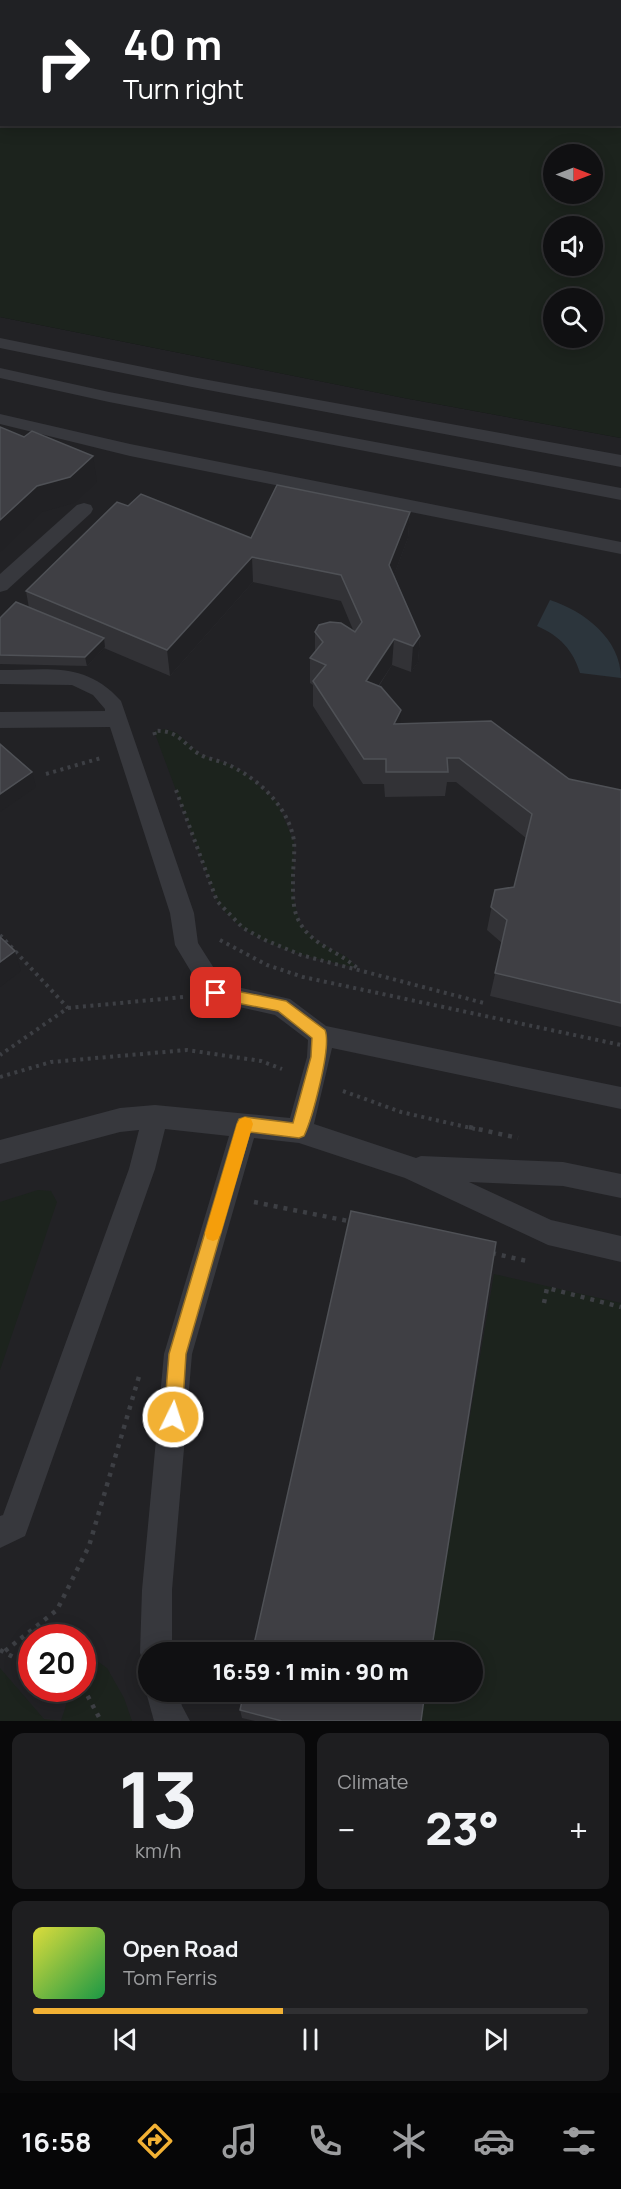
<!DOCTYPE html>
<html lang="en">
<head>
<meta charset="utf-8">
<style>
	:root { --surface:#101012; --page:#1e1e20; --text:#f1f3f6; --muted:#9c9d9f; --line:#303032; --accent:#f2b134 }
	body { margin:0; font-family:Manrope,sans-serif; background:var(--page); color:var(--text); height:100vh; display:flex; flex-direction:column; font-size:22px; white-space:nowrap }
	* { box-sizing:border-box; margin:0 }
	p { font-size:20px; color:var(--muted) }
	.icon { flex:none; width:33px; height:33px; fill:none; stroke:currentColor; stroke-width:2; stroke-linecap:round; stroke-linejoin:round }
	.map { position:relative; height:1721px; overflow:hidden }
	.details { display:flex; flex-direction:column; gap:12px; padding:12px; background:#09090a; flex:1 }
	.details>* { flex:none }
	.guide { position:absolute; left:0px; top:0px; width:621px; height:126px; box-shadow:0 3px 15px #0003,0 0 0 2px var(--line); background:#202124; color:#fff; overflow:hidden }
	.needle { width:39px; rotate:90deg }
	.controls { position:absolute; left:543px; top:144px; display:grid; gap:12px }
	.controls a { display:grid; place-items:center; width:60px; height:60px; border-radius:50%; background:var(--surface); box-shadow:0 3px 15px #0003,0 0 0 2px var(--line); font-size:30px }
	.speed { position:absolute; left:18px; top:1624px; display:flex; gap:12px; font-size:30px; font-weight:700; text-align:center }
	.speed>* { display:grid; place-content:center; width:78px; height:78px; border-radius:50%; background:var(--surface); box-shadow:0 3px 15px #0003,0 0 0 2px var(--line); line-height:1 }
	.speed .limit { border:9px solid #d22; background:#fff; color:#111 }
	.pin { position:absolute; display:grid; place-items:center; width:51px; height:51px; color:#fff; margin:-26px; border-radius:12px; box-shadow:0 3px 9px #0006 }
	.me { position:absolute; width:66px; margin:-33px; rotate:4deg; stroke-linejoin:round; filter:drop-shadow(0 0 4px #0008) }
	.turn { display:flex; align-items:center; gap:21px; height:126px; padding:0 24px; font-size:27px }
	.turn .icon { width:78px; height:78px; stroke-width:2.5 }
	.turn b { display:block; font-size:42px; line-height:51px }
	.big { font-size:45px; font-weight:800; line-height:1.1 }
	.details .tile { flex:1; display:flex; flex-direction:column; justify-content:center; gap:9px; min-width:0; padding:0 21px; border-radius:12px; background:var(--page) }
	.details .dial { align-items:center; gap:0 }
	.dial b { font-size:78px; line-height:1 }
	.song { display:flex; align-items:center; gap:18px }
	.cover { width:72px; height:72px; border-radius:9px; background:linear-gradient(135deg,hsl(60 70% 55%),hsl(140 70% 35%)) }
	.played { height:6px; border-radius:3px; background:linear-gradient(90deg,var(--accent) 45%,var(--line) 45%) }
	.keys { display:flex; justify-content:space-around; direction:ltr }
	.heat { display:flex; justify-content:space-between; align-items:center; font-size:33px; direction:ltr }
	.details .tiles { flex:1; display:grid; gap:12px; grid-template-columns:1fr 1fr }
	.tile:last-child { grid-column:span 2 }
	.trip { position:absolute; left:138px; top:1642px; width:345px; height:60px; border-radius:30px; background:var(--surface); box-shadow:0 3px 15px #0003,0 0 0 2px var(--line); font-weight:800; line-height:60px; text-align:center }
	.menu { display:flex; height:96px; justify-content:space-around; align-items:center; background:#060607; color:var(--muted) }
	.menu .icon { width:42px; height:42px }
	.menu .current { color:var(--accent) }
	.menu b { font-size:27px; color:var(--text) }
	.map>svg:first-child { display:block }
</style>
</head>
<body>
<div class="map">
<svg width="621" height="1721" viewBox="0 0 621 1721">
	<rect width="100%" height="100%" fill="#161618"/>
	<path fill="#222225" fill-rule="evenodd" d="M0,317l404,81 217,40v1283h-621zM32,1638h50v51h-50zM148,1653h324v39h-324z"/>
	<g fill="#1c231d" fill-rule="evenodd">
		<path d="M0,0h621v438l-217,-40 -404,-81zM2,2h618v122h-618zM554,154h38v40h-38zM554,226h38v40h-38zM554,298h38v40h-38z"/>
		<path d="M166,729l11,4 24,22 30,10 14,8 32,29 17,40 -1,55 7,27 18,18 29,15 10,11c-48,-11 -112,-22 -140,-67l-63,-170z"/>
		<polygon points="38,1190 51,1191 57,1202 0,1370 0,1202"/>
		<polygon points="494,1274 621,1303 621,1721 419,1721 424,1692 472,1692 472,1653 430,1653"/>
		<polygon points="83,1651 107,1668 124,1698 132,1721 0,1721 0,1668 44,1719 61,1721 71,1689 82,1689"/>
	</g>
	<path fill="#2c353c" d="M550,600c34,11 71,39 71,78l-41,-5c-7,-23 -20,-37 -43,-47z"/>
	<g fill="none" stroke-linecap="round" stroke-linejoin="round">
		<g stroke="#3d3f44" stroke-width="4" stroke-dasharray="3 4.5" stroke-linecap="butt">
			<path d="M155,735l-1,-4c27,-2 30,17 51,26 9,3 18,5 26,9 29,14 58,42 63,75 1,12 -1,25 -1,37 0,15 -1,32 7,45 12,22 40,29 57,45"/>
			<polyline points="46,774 101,758"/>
			<polyline points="176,790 217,901 243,928 265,940 301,955 484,1003"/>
			<polyline points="0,935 68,1008 0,1055"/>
			<polyline points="220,940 267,965 303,977 621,1045"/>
			<polyline points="68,1008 183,997"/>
			<polyline points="0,1077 51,1062 187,1050 261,1061 282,1069"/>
			<polyline points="343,1091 401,1112 475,1129"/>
		</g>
		<g stroke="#3d3f44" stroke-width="4.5" stroke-dasharray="4 6" stroke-linecap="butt">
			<polyline points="469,1127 518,1138"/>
			<polyline points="254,1202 353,1222"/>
			<polyline points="492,1253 531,1262"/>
			<polyline points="544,1303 547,1288 621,1307"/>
			<polyline points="0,1650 32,1667"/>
			<polyline points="5,1651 57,1610 89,1546 140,1373"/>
			<polyline points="81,1689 85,1691 101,1721"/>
		</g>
		<g fill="#37383d" fill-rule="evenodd">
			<polygon points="0,338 192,377 621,455 621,467 192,387 0,348"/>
			<polygon points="0,368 109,392 621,488 621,500 109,402 0,378"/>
			<polygon points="0,414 130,444 621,542 621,554 130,456 0,424"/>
			<polygon points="84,503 91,505 93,509 91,513 7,590 0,592 0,574 77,505"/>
			<path d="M0,670c48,0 86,-9 121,31l73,212 4,30 26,41 66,15 36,27 295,61v22l-289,-61 -18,76 102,34 5,-2 142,6 58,12v24l-58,-12 -94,-4 82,38 70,16v26l-73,-17 -143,-67 -106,-35 -45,-5 -62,216 -20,236v63h-24v13l-3,-2 -5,-11 2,-63 22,-236 65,-218 -64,-7 -10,40 -126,356 -4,11 -25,12v-32l3,-1 126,-346 10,-39 -19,2 -120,32v-24l120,-32 35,-3 135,13 17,-61 1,-17 -33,-25 -67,-15 -33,-55 -5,-32 -60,-186 -110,1v-16l105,-1v-2l-12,-14 -21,-10 -72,-1z"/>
			<polygon points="148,1686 148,1692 178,1692 182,1706 190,1721 154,1721 146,1692"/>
		</g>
	</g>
	<g fill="#323236">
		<polygon points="128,506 251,538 410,512 408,538 394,575 420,636 418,662 411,672 392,665 379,686 400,724 569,779 621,790 621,1027 490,996 502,943 487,930 495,890 514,887 526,838 456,782 447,782 445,796 385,797 384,784 363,784 313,706 313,685 310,683 310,658 315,653 315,632 354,632 341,601 253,582 170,676 104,648 87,666 0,664 0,618 29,608 26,591"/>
		<polygon points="240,1710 421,1721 255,1721 242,1718"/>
	</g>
	<g fill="#212124">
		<polygon points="93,456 97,482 74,503 42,512 0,552 0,520 37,486"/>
		<polygon points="410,512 408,538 388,591 389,565"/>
		<polygon points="252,557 253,582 170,676 167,650"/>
		<polygon points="420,636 418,662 411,672 413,646"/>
		<polygon points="104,638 105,647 87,666 85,657"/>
		<polygon points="394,639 392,665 365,706 366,681"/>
		<polygon points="401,710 399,735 394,724"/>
		<polygon points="32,772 36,787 0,812 0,794"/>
		<polygon points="15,951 21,971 0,987 0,962"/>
	</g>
	<g fill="#3f3f44" stroke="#4f5156" stroke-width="1.5">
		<polygon points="0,427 24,437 32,431 93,456 70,477 37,486 0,520"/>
		<polygon points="277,485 410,512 389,565 420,636 413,646 394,639 366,681 381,687 401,710 394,724 491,721 569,779 621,790 621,1003 495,973 507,920 491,907 495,890 514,887 532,814 459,758 447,758 448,772 386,772 386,759 364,759 313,681 326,665 310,658 323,642 315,632 319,625 330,622 341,623 355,632 362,622 341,575 252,557 167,650 26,591 117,502 128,506 141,494 251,538"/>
		<polygon points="16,602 104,638 85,657 0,655 0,618"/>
		<polygon points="0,744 32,772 0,794"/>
		<polygon points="0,937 15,951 0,962"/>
		<polygon points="351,1211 496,1242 431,1653 252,1653"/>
		<polygon points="244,1692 425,1692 421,1721 282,1721 240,1710"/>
	</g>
	<path fill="#f2b134" stroke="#9d7322" stroke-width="1.5" d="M216,987l70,14 39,29c7,17 -13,89 -21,106l-5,2 -49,-6 -64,222 -4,63 -3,6 -6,3 -6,-3 -3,-6 5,-63 68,-230 2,-5 6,-2 48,6 18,-66 1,-19 -34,-27 -67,-13 -2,-5 2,-4z"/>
	<polygon fill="#f59e0b" points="245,1117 251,1119 253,1124 221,1233 218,1239 213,1241 207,1239 205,1233 237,1124 240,1119"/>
</svg>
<div class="controls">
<a><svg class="needle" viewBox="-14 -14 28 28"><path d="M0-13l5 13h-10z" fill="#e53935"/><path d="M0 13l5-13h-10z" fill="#9c9d9f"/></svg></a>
<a><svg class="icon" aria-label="sound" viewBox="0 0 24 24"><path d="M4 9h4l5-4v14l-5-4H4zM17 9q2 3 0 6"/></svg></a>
<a><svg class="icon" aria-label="search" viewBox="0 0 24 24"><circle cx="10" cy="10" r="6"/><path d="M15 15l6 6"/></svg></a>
</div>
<div class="speed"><div class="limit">20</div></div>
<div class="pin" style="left:216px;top:993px;background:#d93025"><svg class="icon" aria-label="arrive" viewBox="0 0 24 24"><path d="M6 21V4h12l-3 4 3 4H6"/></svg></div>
<svg class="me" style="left:173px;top:1417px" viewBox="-20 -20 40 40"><circle r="17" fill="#f2b134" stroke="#fff" stroke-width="3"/><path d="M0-11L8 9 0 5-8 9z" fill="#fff"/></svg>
<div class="trip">16:59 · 1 min · 90 m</div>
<div class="guide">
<div class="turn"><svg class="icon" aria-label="right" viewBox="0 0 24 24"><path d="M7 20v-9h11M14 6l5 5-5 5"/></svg><div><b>40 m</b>Turn right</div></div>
</div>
</div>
<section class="details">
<div class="tiles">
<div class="tile dial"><b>13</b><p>km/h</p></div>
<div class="tile"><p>Climate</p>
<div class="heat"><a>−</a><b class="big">23°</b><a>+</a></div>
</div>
<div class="tile">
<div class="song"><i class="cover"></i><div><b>Open Road</b><p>Tom Ferris</p></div></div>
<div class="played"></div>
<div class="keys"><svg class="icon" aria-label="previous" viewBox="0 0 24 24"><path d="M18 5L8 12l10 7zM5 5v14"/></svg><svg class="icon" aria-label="pause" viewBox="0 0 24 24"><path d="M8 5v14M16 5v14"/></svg><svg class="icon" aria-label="next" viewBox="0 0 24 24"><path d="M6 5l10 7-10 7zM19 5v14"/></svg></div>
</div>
</div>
</section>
<nav class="menu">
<b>16:58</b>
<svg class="icon current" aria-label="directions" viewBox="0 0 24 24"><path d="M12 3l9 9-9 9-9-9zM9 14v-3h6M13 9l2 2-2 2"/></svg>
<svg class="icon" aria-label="music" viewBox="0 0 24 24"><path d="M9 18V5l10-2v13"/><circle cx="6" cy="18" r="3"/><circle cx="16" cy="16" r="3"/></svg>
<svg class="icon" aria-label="phone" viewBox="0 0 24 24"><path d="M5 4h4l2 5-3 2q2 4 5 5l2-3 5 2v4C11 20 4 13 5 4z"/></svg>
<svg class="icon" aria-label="climate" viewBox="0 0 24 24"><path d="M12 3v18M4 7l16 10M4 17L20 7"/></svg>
<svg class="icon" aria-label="car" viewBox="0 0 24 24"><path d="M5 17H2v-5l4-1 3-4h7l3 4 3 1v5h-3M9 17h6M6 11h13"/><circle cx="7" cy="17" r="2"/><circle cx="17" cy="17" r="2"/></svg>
<svg class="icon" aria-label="filters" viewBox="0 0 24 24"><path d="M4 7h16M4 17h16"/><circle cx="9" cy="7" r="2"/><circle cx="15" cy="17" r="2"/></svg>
</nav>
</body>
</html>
